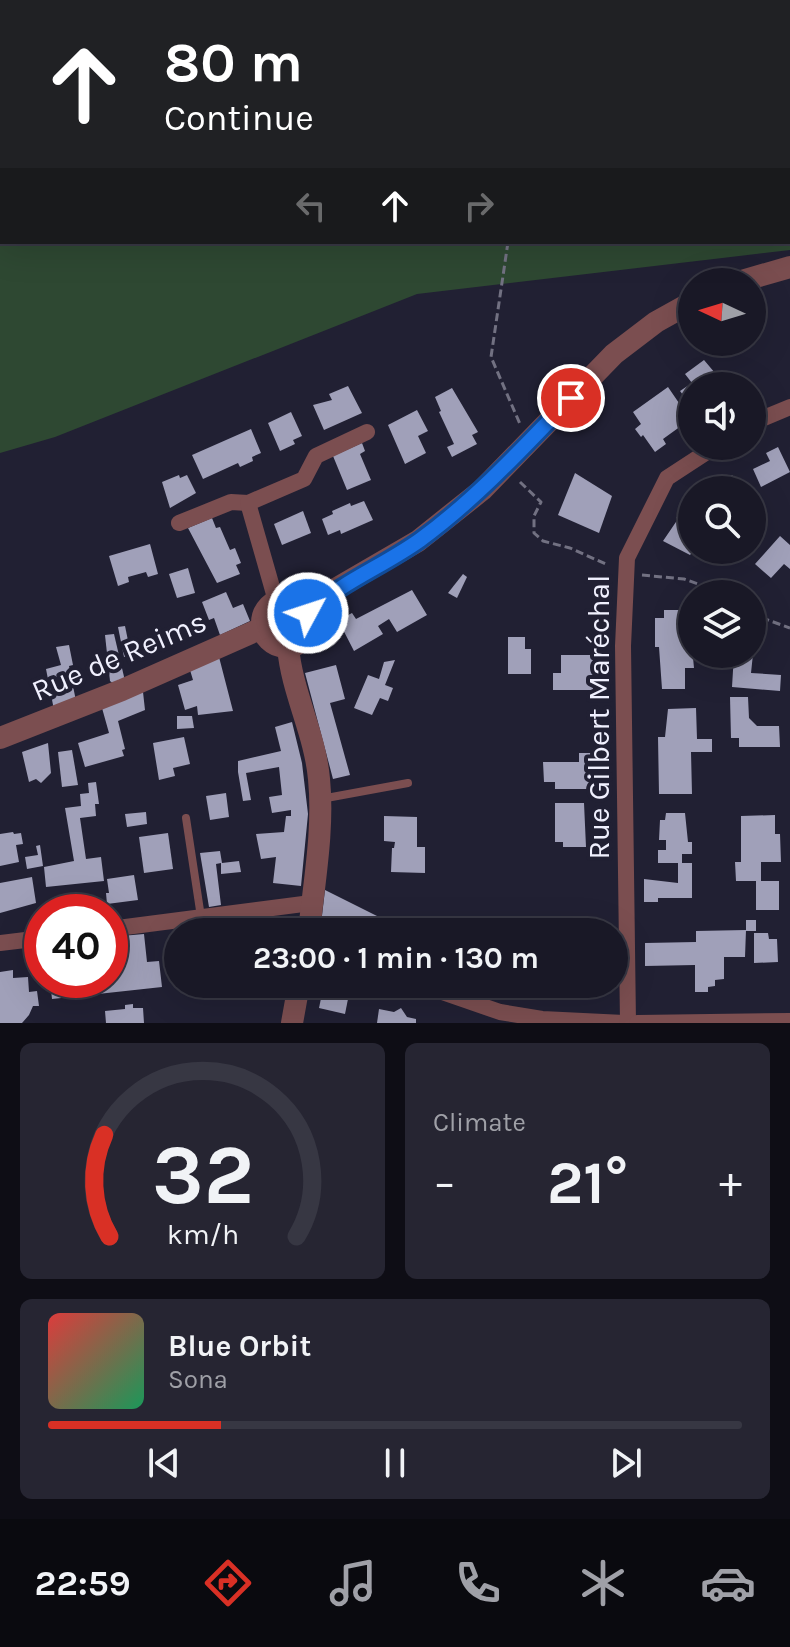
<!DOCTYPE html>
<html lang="en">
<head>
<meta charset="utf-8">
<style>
	:root { --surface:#191826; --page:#262532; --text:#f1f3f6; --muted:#9fa0a7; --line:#373743; --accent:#d93025 }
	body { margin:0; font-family:Karla,sans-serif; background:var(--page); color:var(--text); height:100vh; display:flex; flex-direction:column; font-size:30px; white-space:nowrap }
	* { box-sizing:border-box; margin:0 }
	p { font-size:26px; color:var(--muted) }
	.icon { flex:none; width:44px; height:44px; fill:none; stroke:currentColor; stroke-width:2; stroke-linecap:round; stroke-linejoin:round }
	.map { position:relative; height:1023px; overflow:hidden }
	.sheet { display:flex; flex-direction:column; gap:20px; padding:20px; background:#0e0d15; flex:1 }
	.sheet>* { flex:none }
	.guide { position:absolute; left:0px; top:0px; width:790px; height:244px; box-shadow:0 8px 32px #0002,0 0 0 2px var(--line); background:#202124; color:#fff; overflow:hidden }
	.needle { width:52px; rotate:274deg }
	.controls { position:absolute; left:678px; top:268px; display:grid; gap:16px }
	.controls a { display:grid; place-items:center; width:88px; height:88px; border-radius:50%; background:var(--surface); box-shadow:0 8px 32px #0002,0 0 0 2px var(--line); font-size:40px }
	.speed { position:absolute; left:24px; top:894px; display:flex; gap:16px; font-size:40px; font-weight:700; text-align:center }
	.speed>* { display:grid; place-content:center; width:104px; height:104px; border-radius:50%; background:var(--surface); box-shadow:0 8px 32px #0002,0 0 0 2px var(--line); line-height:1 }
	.speed .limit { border:12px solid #d22; background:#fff; color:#111 }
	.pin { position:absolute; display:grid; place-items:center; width:68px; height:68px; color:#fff; margin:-34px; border:4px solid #fff; border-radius:50%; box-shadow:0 2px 8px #0007 }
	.me { position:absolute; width:88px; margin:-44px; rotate:50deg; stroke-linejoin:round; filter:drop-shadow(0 0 6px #0008) }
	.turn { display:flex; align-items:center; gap:28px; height:168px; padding:0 32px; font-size:36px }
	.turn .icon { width:104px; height:104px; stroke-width:2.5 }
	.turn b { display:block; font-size:56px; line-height:68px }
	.lanes { display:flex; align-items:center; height:76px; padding:0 32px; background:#0003; justify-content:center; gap:40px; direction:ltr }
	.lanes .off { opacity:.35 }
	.big { font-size:60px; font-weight:700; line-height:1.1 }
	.sheet .card { flex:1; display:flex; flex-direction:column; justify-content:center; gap:12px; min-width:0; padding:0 28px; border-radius:12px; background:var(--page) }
	.sheet .dial { align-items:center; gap:0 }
	.dial svg { height:208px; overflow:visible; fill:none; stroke:var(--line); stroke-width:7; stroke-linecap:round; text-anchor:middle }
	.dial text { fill:var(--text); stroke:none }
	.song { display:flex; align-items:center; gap:24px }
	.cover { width:96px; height:96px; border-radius:12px; background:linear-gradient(135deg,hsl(0 70% 55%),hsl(150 70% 35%)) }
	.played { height:8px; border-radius:4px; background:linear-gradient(90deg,var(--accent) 25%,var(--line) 25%) }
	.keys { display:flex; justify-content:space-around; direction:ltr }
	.heat { display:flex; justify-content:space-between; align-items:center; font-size:44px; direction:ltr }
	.sheet .tiles { flex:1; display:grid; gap:20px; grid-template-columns:1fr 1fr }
	.card:last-child { grid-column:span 2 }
	.trip { position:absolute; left:164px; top:918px; width:464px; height:80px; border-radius:40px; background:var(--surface); box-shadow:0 8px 32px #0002,0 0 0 2px var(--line); font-weight:700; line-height:80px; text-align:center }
	.tabs { display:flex; height:128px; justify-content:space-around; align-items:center; background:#0a0a0f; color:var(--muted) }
	.tabs .icon { width:56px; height:56px }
	.tabs .selected { color:var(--accent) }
	.tabs b { font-size:36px; color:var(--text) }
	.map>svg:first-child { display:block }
</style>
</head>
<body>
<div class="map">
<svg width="790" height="1023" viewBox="0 0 790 1023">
	<rect width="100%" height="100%" fill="#212033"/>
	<path fill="#2e4832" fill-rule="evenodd" d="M0,0h790v250l-373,44 -362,143 -55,16zM2,2h786v240h-786z"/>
	<g fill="#a0a0b9">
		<polygon points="704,360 726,386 692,386 692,407 680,391 692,383 685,374"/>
		<polygon points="348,386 362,413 324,430 313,405 332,400 329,394"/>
		<polygon points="668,387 692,422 692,426 685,431 681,426 663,439 666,444 655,452 643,435 641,437 635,429 641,424 633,412"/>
		<polygon points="452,388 478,432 472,435 477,444 452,457 447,447 454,444 439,412 441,411 435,397"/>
		<polygon points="417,410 428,431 418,436 426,453 405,464 388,425"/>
		<polygon points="291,412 302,436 293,440 295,444 280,451 268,423"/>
		<polygon points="251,429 261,453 252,457 253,461 240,467 238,463 203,479 192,455"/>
		<polygon points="362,443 365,451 360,454 371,480 347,490 333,456"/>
		<polygon points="778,447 790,472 761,487 753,469 770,461 766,453"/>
		<polygon points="575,473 612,496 599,533 558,515"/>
		<polygon points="179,475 180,478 187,475 196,493 170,508 162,482"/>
		<polygon points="732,475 743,490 711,490"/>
		<polygon points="364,501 373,520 341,534 340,530 328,535 322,519 333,514 332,511 350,503 351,506"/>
		<polygon points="692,504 692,550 694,550 690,555 663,541 678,519 676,518"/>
		<polygon points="303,511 311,533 282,545 274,524"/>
		<polygon points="212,518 216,528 220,527 230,550 235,548 241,563 236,565 240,574 217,583 188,528"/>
		<polygon points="780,536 790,545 790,569 784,564 771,578 755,564"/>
		<polygon points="150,544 158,574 148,577 146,572 128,577 129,582 118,586 109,556"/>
		<polygon points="188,568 195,593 177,598 169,574"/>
		<polygon points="463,574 467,577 457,598 448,593"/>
		<polygon points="412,590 427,615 397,632 389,619 378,626 383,634 354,651 338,620 352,613 356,619"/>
		<polygon points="226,592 233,608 243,604 250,621 220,635 214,618 209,620 202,602"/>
		<polygon points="664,610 689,610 689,647 692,647 694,668 685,668 685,689 662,689 659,647 655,647 655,618 664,618"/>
		<polygon points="125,626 131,655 124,657 118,627"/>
		<polygon points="114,634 125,681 115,685 110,681 105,635"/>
		<polygon points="508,637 525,637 525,649 531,649 531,674 508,674"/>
		<polygon points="69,645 73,665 69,666 76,701 54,710 46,669 61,665 56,647"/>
		<polygon points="734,654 753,654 751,673 781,675 780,691 732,687"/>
		<polygon points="561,655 593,655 593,690 553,690 553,673 561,673"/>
		<polygon points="219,657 233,711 198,715 197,706 185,710 178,685 193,680 190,670"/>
		<polygon points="395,660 385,685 393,688 388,701 380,698 372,715 354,708 368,675 379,679 384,662"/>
		<polygon points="336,665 345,699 330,703 350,775 333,779 305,673"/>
		<polygon points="143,692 145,710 118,721 125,749 122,750 124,756 85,767 78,743 109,733 102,708"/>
		<polygon points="730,697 748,697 749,718 757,726 779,726 780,747 739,747 739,738 731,738"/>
		<polygon points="696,708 697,739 712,739 712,752 691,752 692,794 659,794 658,737 665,737 668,709"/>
		<polygon points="177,716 192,716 194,728 177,729"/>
		<polygon points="292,722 302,763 308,814 301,886 273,883 276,857 261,859 256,834 284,832 286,816 291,816 291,810 272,813 269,797 282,795 279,767 246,773 251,800 243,801 238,772 238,761 281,751 275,727"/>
		<polygon points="184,737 190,764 173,768 175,776 159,780 153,743"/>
		<polygon points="48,743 51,773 41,783 36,779 29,782 22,752"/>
		<polygon points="72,750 78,785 62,787 58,752"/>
		<polygon points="579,753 594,753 594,789 555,789 555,782 544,782 543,762 579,762"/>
		<polygon points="96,782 99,804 95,804 96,816 80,818 86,859 101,857 104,881 46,887 44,867 74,861 65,808 81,806 80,794 89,793 88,783"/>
		<polygon points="226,793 229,817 210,820 206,796"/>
		<polygon points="555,803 584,803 586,847 563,847 563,842 555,842"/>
		<polygon points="146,812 147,824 127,827 125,814"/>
		<polygon points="666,813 685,813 688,842 692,842 692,854 682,854 682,863 692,863 692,898 658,898 658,902 644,902 644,879 678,883 678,863 658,863 658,850 666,850 666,840 659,840 660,820 665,820"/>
		<polygon points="775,815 775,834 780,834 781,862 761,862 761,881 779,881 779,910 756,910 756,881 736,881 735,862 741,862 741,816"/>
		<polygon points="384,816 417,817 417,847 425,847 425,873 391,872 392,848 394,848 395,842 384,841"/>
		<polygon points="13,832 14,834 21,833 23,844 16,845 19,862 0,866 0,834"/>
		<polygon points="168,833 173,869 144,873 139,837"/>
		<polygon points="40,845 43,866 27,869 25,857 38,855 36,846"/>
		<polygon points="220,851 222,863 239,861 241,872 221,874 221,863 216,864 221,905 209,907 200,853"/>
		<polygon points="134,875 138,900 107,904 106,893 109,893 107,879"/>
		<polygon points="32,877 36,903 0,913 0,883"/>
		<polygon points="325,890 409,932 331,932 321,924"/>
		<polygon points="278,919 280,932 234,932 233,924"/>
		<rect x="746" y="920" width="10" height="11"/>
		<polygon points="746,930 745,957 724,957 724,979 715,980 715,986 708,987 708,992 695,992 695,965 645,966 645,943 696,942 696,931"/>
		<polygon points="754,933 768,933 769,939 777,939 778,962 754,963"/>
		<polygon points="144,934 147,962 159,961 162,987 52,999 50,980 110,980 110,937"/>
		<polygon points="42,943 42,962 31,963 30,945"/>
		<polygon points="13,970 13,978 28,977 29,992 37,991 39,1006 33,1006 29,1015 22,1023 0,1023 0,972"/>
		<polygon points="324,984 351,984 345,1014 319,1008"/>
		<polygon points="576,984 595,984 595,993 576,991"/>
		<polygon points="133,1004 133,1008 143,1008 144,1023 106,1023 105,1011 125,1009 125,1005"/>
		<polygon points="401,1008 407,1017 416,1019 416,1023 377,1023 379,1009 394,1012"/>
	</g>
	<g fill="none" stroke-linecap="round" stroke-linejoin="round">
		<g stroke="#727182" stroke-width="3" stroke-dasharray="8 4" stroke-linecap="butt">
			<polyline points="550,2 550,0"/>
			<polyline points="508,242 491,357 520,424"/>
			<polyline points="520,482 541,502 534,516 534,533 543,541 570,548 608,565"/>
			<polyline points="642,575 684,579 727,594"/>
			<polyline points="752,610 765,619 790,628"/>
		</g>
		<g stroke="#7b4e50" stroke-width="8">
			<polyline points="321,799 408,783"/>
			<polyline points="186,818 201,917"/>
		</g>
		<g stroke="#7b4e50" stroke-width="16">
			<polyline points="752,423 790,407"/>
			<polyline points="179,523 231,502 248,503"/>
			<polyline points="276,601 248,503 304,479 316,456 367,432"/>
			<polyline points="110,929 311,903"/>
			<polyline points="0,943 42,938"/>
			<polyline points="419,984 500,1012 542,1019 624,1023"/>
			<polyline points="628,1023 623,646 627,558 667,478 716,446"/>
			<polyline points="637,1023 790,1021"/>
		</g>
		<g stroke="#7b4e50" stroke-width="22">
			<polyline points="738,282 790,267"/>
			<circle cx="286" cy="623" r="24"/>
			<polyline points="308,613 332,591 418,541 482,490 614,354 656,322 692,302"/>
			<path d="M288,647c4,46 27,86 31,132 5,50 -5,103 -10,153"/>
			<polyline points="0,738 122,690 262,628"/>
			<polyline points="292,1023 299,984"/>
		</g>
	</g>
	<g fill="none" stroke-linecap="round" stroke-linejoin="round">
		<defs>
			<path id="route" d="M308,613c35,-32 74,-46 112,-73 56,-41 103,-92 151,-142"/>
		</defs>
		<use href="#route" stroke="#114b97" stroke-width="20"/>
		<use href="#route" stroke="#1a73e8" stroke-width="14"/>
	</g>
	<g text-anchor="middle" stroke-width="8" stroke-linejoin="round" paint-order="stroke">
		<g font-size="30" fill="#f0f0fe" stroke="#212033">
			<text transform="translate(119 656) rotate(-23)" y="10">Rue de Reims</text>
			<text transform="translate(599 717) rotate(-90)" y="10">Rue Gilbert Maréchal</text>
		</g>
	</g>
</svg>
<div class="controls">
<a><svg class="needle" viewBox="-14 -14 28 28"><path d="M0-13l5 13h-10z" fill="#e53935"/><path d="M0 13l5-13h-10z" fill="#9fa0a7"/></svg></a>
<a><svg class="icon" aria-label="sound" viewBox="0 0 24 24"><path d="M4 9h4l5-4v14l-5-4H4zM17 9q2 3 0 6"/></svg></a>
<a><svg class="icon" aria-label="search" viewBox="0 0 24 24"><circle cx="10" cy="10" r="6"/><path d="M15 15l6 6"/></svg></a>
<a><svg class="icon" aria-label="layers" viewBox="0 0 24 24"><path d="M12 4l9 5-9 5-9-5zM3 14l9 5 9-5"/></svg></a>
</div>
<div class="speed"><div class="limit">40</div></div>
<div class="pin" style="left:571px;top:398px;background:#d93025"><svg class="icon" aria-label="arrive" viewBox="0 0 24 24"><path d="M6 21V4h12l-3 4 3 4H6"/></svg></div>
<svg class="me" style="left:308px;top:613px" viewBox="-20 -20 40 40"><circle r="17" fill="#1a73e8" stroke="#fff" stroke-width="3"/><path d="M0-11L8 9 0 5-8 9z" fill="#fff"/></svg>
<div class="trip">23:00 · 1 min · 130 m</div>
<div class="guide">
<div class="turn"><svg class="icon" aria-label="ahead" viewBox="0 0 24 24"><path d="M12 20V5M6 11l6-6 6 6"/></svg><div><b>80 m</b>Continue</div></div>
<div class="lanes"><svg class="icon off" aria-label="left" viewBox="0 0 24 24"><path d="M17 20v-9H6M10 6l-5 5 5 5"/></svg><svg class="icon" aria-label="ahead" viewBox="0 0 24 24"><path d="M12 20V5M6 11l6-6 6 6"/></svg><svg class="icon off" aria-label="right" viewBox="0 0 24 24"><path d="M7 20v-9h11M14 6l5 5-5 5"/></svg></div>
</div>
</div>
<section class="sheet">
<div class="tiles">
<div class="card dial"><svg viewBox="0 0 100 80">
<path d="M14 69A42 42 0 1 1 86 69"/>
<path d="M14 69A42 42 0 0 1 12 30" stroke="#d93025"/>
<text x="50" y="56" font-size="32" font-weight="700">32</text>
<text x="50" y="72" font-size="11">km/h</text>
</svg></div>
<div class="card"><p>Climate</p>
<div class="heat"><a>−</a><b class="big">21°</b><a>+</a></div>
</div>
<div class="card">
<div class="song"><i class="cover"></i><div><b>Blue Orbit</b><p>Sona</p></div></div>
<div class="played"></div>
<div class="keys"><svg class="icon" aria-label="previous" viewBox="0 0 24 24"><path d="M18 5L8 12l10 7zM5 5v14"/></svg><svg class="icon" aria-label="pause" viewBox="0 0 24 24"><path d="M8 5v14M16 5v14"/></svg><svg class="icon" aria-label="next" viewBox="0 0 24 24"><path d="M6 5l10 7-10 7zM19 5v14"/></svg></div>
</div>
</div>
</section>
<nav class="tabs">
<b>22:59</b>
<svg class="icon selected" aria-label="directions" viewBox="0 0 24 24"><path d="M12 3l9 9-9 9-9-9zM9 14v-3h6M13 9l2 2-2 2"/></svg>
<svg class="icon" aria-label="music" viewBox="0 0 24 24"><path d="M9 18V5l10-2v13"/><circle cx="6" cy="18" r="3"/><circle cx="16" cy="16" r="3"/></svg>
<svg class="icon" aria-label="phone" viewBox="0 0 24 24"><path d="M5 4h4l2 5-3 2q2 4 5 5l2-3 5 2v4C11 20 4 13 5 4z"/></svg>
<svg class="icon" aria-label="climate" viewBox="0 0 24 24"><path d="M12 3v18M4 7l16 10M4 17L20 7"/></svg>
<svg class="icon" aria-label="car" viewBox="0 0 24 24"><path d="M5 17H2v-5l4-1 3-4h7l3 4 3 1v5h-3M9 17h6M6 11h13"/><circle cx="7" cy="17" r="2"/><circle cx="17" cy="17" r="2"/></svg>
</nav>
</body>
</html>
